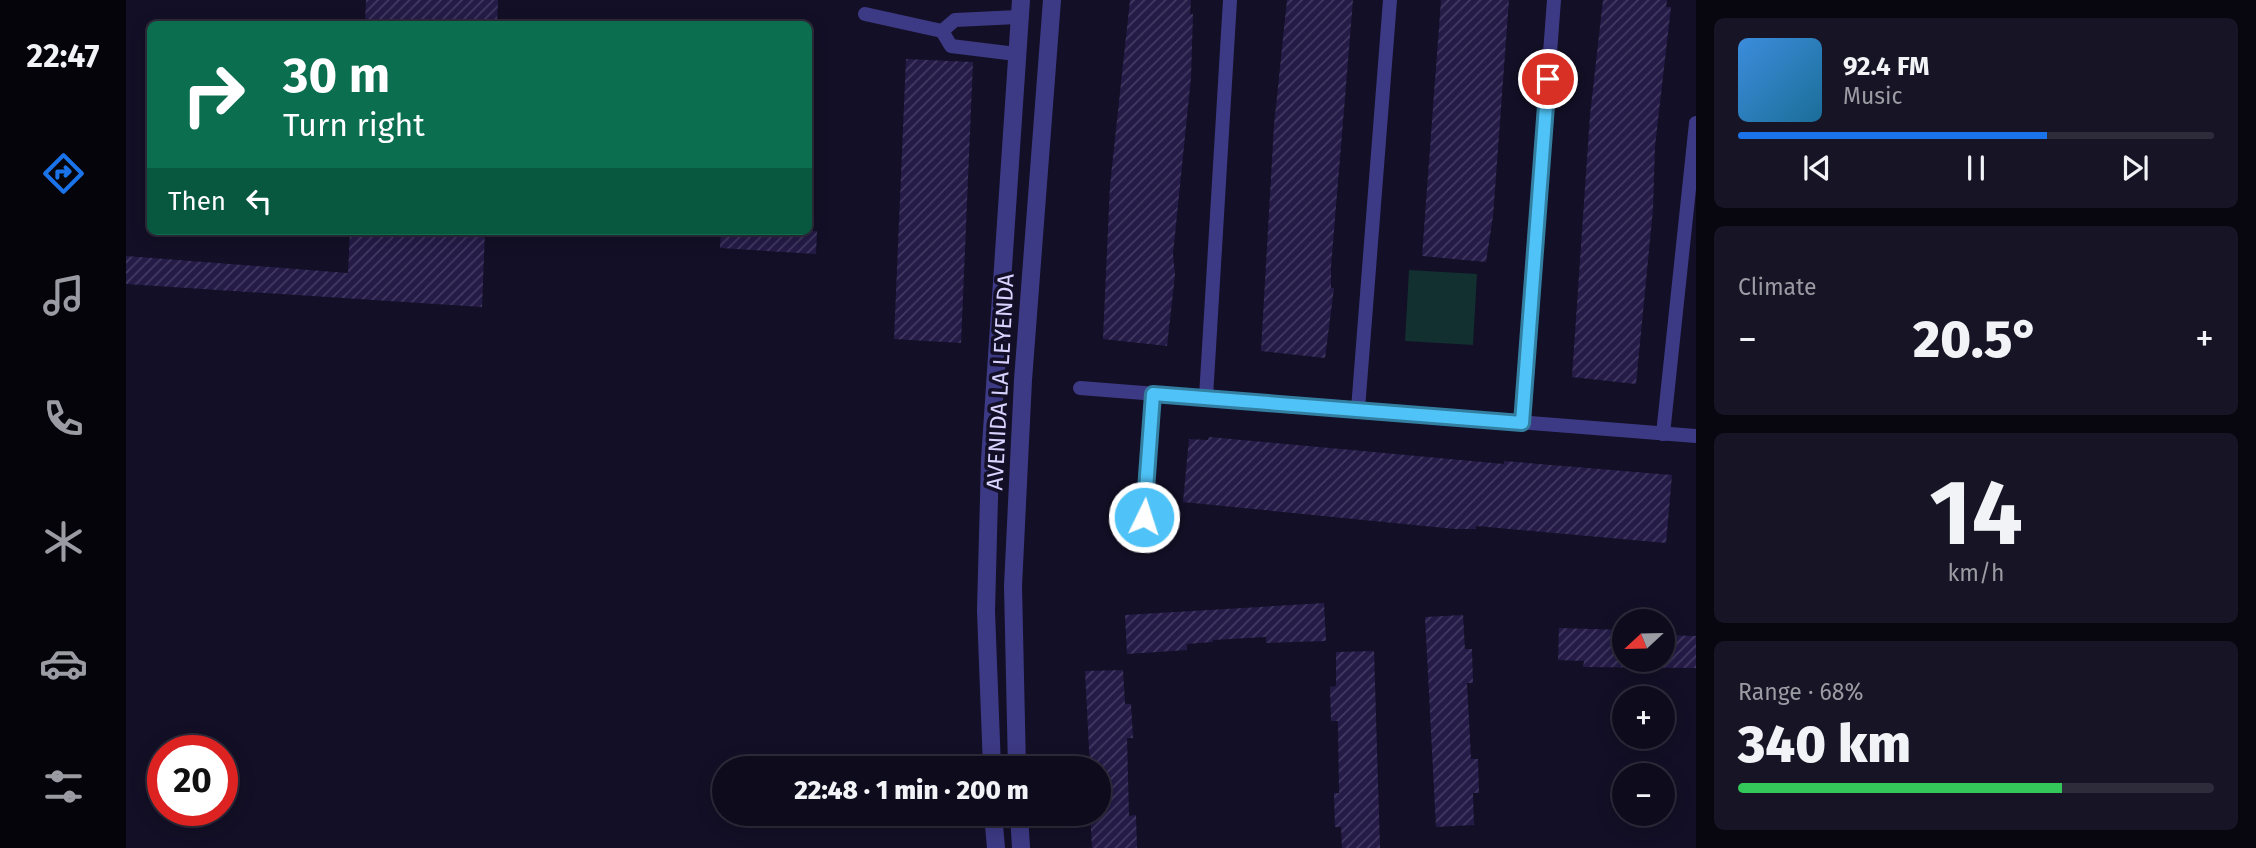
<!DOCTYPE html>
<html lang="en">
<head>
<meta charset="utf-8">
<style>
	:root { --surface:#0e0b1c; --page:#171425; --text:#f1f3f6; --muted:#9b9ba3; --line:#2e2b3b; --accent:#1a73e8 }
	body { margin:0; font-family:"Fira Sans",sans-serif; background:var(--page); color:var(--text); height:100vh; display:flex; flex-direction:column; font-size:26px; white-space:nowrap }
	* { box-sizing:border-box; margin:0 }
	p { font-size:23px; color:var(--muted) }
	.icon { flex:none; width:38px; height:38px; fill:none; stroke:currentColor; stroke-width:2; stroke-linecap:round; stroke-linejoin:round }
	.map { position:relative; flex:1; overflow:hidden }
	.panel { display:flex; flex-direction:column; gap:18px; padding:18px; background:#08060f; width:560px }
	.panel>* { flex:none }
	.banner { position:absolute; left:21px; top:21px; width:665px; height:214px; border-radius:10px; box-shadow:0 4px 18px #0003,0 0 0 2px var(--line); background:#0b6e4f; color:#fff; overflow:hidden }
	.needle { width:46px; rotate:248deg }
	.fabs { position:absolute; left:1486px; top:609px; display:grid; gap:14px }
	.fabs a { display:grid; place-items:center; width:63px; height:63px; border-radius:50%; background:var(--surface); box-shadow:0 4px 18px #0003,0 0 0 2px var(--line); font-size:35px }
	.speed { position:absolute; left:21px; top:735px; display:flex; gap:14px; font-size:35px; font-weight:700; text-align:center }
	.speed>* { display:grid; place-content:center; width:91px; height:91px; border-radius:50%; background:var(--surface); box-shadow:0 4px 18px #0003,0 0 0 2px var(--line); line-height:1 }
	.speed .limit { border:10px solid #d22; background:#fff; color:#111 }
	.pin { position:absolute; display:grid; place-items:center; width:60px; height:60px; color:#fff; margin:-30px; border:4px solid #fff; border-radius:50%; box-shadow:0 2px 7px #0007 }
	.me { position:absolute; width:77px; margin:-38px; rotate:4deg; stroke-linejoin:round; filter:drop-shadow(0 0 5px #0008) }
	.turn { display:flex; align-items:center; gap:24px; height:147px; padding:0 21px; font-size:32px }
	.turn .icon { width:91px; height:91px; stroke-width:2.5 }
	.turn b { display:block; font-size:49px; line-height:60px }
	.then { display:flex; align-items:center; height:66px; padding:0 21px; background:#0003; gap:14px; font-size:26px }
	.big { font-size:52px; font-weight:800; line-height:1.1 }
	.panel .tile { flex:1; display:flex; flex-direction:column; justify-content:center; gap:10px; min-width:0; padding:0 24px; border-radius:10px; background:var(--page) }
	.panel .dial { align-items:center; gap:0 }
	.dial b { font-size:91px; line-height:1 }
	.song { display:flex; align-items:center; gap:21px }
	.cover { width:84px; height:84px; border-radius:10px; background:linear-gradient(135deg,hsl(210 70% 55%),hsl(200 70% 35%)) }
	.played { height:7px; border-radius:4px; background:linear-gradient(90deg,var(--accent) 65%,var(--line) 65%) }
	.keys { display:flex; justify-content:space-around; direction:ltr }
	.heat { display:flex; justify-content:space-between; align-items:center; font-size:38px; direction:ltr }
	.charge { height:10px; border-radius:5px; background:linear-gradient(90deg,#34c759 68%,var(--line) 0) }
	.trip { position:absolute; left:586px; top:756px; width:399px; height:70px; border-radius:35px; background:var(--surface); box-shadow:0 4px 18px #0003,0 0 0 2px var(--line); font-weight:800; line-height:70px; text-align:center }
	main { display:flex; flex:1; min-height:0 }
	.dock { display:flex; flex-direction:column; width:126px; justify-content:space-around; align-items:center; background:#06040b; color:var(--muted) }
	.dock .icon { width:49px; height:49px }
	.dock .current { color:var(--accent) }
	.dock b { font-size:32px; color:var(--text) }
	.map>svg:first-child { display:block }
</style>
</head>
<body>
<main>
<nav class="dock">
<b>22:47</b>
<svg class="icon current" aria-label="directions" viewBox="0 0 24 24"><path d="M12 3l9 9-9 9-9-9zM9 14v-3h6M13 9l2 2-2 2"/></svg>
<svg class="icon" aria-label="music" viewBox="0 0 24 24"><path d="M9 18V5l10-2v13"/><circle cx="6" cy="18" r="3"/><circle cx="16" cy="16" r="3"/></svg>
<svg class="icon" aria-label="phone" viewBox="0 0 24 24"><path d="M5 4h4l2 5-3 2q2 4 5 5l2-3 5 2v4C11 20 4 13 5 4z"/></svg>
<svg class="icon" aria-label="climate" viewBox="0 0 24 24"><path d="M12 3v18M4 7l16 10M4 17L20 7"/></svg>
<svg class="icon" aria-label="car" viewBox="0 0 24 24"><path d="M5 17H2v-5l4-1 3-4h7l3 4 3 1v5h-3M9 17h6M6 11h13"/><circle cx="7" cy="17" r="2"/><circle cx="17" cy="17" r="2"/></svg>
<svg class="icon" aria-label="filters" viewBox="0 0 24 24"><path d="M4 7h16M4 17h16"/><circle cx="9" cy="7" r="2"/><circle cx="15" cy="17" r="2"/></svg>
</nav>
<div class="map">
<svg width="1570" height="848" viewBox="0 0 1570 848">
	<defs>
		<pattern id="building-hatch" width="6" height="6" patternUnits="userSpaceOnUse" patternTransform="scale(1.75)"><rect width="6" height="6" fill="#241b47"/><path d="M-1 1l2-2M0 6l6-6M5 7l2-2" fill="none" stroke="#433b63"/></pattern>
	</defs>
	<rect width="100%" height="100%" fill="#130f26"/>
	<polygon fill="#12302f" points="1283,270 1351,274 1347,345 1279,341"/>
	<g fill="url(#building-hatch)">
		<polygon points="240,0 372,0 371,24 239,24"/>
		<polygon points="1004,0 1065,0 1064,14 1067,14 1065,77 1047,254 1049,275 1041,346 977,339 984,185"/>
		<polygon points="1161,0 1227,0 1205,267 1205,288 1208,288 1199,358 1135,351 1148,125"/>
		<polygon points="1315,0 1383,0 1367,216 1360,262 1296,256"/>
		<polygon points="1477,0 1541,0 1540,7 1545,7 1529,146 1527,209 1510,384 1446,377 1464,115"/>
		<polygon points="780,59 847,62 835,343 768,339"/>
		<polygon points="224,231 359,231 356,307 0,284 0,256 222,273"/>
		<polygon points="595,231 691,231 690,254 594,248"/>
		<polygon points="1083,437 1378,464 1378,461 1546,475 1540,543 1350,526 1350,529 1329,529 1057,502 1063,439 1082,440"/>
		<polygon points="1198,603 1200,641 1140,643 1140,637 1087,640 1087,642 1061,644 1061,650 1001,654 999,615"/>
		<polygon points="1337,615 1339,649 1346,649 1347,683 1341,683 1345,759 1352,759 1353,793 1347,793 1348,825 1310,827 1299,617"/>
		<polygon points="1433,628 1498,630 1498,660 1536,660 1536,635 1570,636 1570,668 1457,667 1458,661 1432,660"/>
		<polygon points="1248,651 1254,848 1216,848 1215,827 1209,827 1208,793 1213,793 1212,721 1205,721 1204,687 1210,686 1210,652"/>
		<polygon points="997,670 999,704 1005,704 1007,738 1001,738 1003,816 1010,815 1011,848 966,848 964,814 973,814 973,768 964,768 959,671"/>
	</g>
	<g fill="none" stroke-linecap="round" stroke-linejoin="round">
		<g stroke="#3d3a85" stroke-width="14">
			<polyline points="739,14 816,31"/>
			<polyline points="890,54 825,46 816,31 829,20 893,17"/>
			<polyline points="954,388 1570,436"/>
			<polyline points="1080,397 1104,0"/>
			<polyline points="1232,409 1264,0"/>
			<polyline points="1396,423 1428,0"/>
			<polyline points="1537,434 1570,123"/>
			<polyline points="1018,517 1027,394"/>
		</g>
		<g stroke="#3d3a85" stroke-width="18">
			<polyline points="866,768 860,611 864,460 895,0"/>
			<polyline points="891,768 887,586 897,380 926,0"/>
			<polyline points="867,814 870,848"/>
			<polyline points="893,814 895,848"/>
		</g>
	</g>
	<g fill="none" stroke-linecap="round" stroke-linejoin="round">
		<defs>
			<polyline id="route" points="1018,517 1027,394 1396,423 1422,79"/>
		</defs>
		<use href="#route" stroke="#337fa1" stroke-width="18"/>
		<use href="#route" stroke="#4fc3f7" stroke-width="12"/>
	</g>
	<g text-anchor="middle" stroke-width="7" stroke-linejoin="round" paint-order="stroke">
		<g font-size="23" fill="#d9d4ff" stroke="#130f26">
			<text transform="translate(874 382) rotate(-87)" y="8">AVENIDA LA LEYENDA</text>
		</g>
	</g>
</svg>
<div class="fabs">
<a><svg class="needle" viewBox="-14 -14 28 28"><path d="M0-13l5 13h-10z" fill="#e53935"/><path d="M0 13l5-13h-10z" fill="#9b9ba3"/></svg></a>
<a>+</a>
<a>−</a>
</div>
<div class="speed"><div class="limit">20</div></div>
<div class="pin" style="left:1422px;top:79px;background:#d93025"><svg class="icon" aria-label="arrive" viewBox="0 0 24 24"><path d="M6 21V4h12l-3 4 3 4H6"/></svg></div>
<svg class="me" style="left:1018px;top:517px" viewBox="-20 -20 40 40"><circle r="17" fill="#4fc3f7" stroke="#fff" stroke-width="3"/><path d="M0-11L8 9 0 5-8 9z" fill="#fff"/></svg>
<div class="trip">22:48 · 1 min · 200 m</div>
<div class="banner">
<div class="turn"><svg class="icon" aria-label="right" viewBox="0 0 24 24"><path d="M7 20v-9h11M14 6l5 5-5 5"/></svg><div><b>30 m</b>Turn right</div></div>
<div class="then">Then<svg class="icon" aria-label="left" viewBox="0 0 24 24"><path d="M17 20v-9H6M10 6l-5 5 5 5"/></svg></div>
</div>
</div>
<section class="panel">
<div class="tile">
<div class="song"><i class="cover"></i><div><b>92.4 FM</b><p>Music</p></div></div>
<div class="played"></div>
<div class="keys"><svg class="icon" aria-label="previous" viewBox="0 0 24 24"><path d="M18 5L8 12l10 7zM5 5v14"/></svg><svg class="icon" aria-label="pause" viewBox="0 0 24 24"><path d="M8 5v14M16 5v14"/></svg><svg class="icon" aria-label="next" viewBox="0 0 24 24"><path d="M6 5l10 7-10 7zM19 5v14"/></svg></div>
</div>
<div class="tile"><p>Climate</p>
<div class="heat"><a>−</a><b class="big">20.5°</b><a>+</a></div>
</div>
<div class="tile dial"><b>14</b><p>km/h</p></div>
<div class="tile"><p>Range · 68%</p><b class="big">340 km</b><div class="charge"></div></div>
</section>
</main>
</body>
</html>
